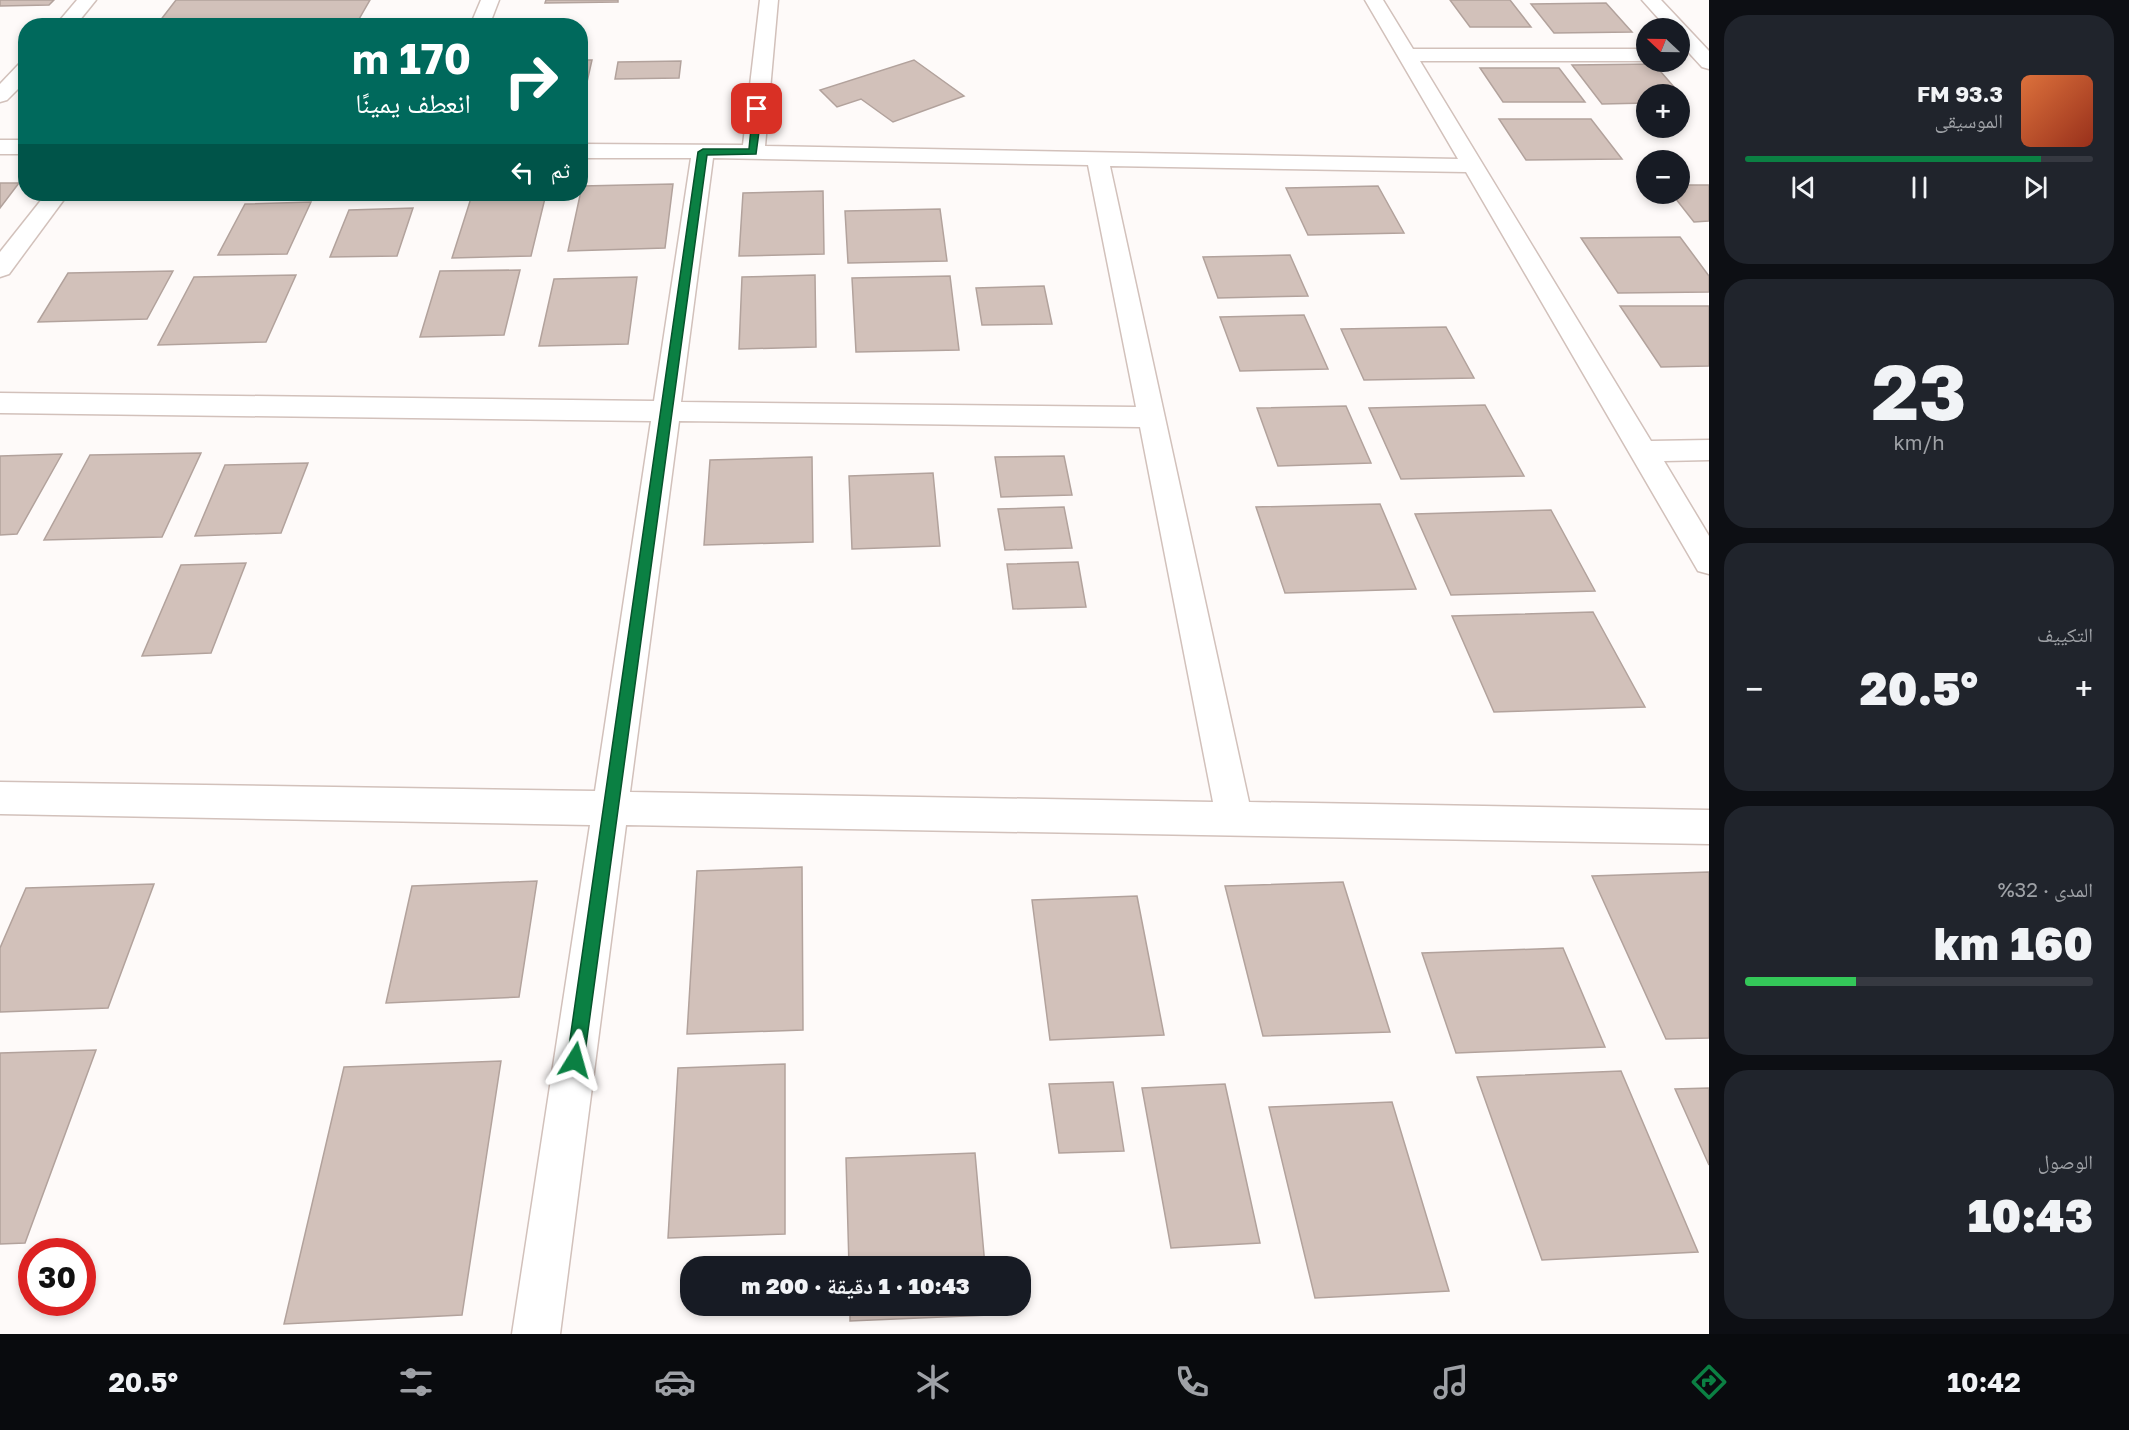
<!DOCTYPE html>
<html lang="ar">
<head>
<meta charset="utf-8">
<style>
	:root { --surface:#171b24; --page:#20242c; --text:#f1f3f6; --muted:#9ea1a6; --line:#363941; --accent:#0b8043 }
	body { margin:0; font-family:"Golos Text","Noto Naskh Arabic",sans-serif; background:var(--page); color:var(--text); direction:rtl; height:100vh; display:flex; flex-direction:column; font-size:22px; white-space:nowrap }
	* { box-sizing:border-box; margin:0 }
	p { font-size:20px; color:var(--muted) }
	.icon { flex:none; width:33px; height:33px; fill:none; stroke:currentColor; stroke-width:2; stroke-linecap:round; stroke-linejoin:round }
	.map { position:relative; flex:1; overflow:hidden; direction:ltr }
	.drawer { display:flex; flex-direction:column; gap:15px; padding:15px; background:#0d0f14; width:420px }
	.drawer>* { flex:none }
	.banner { position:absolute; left:18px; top:18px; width:570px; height:183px; border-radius:24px; box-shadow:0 3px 9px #0003; direction:rtl; background:#00695c; color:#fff; overflow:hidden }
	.needle { width:39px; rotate:292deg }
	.fabs { position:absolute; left:1636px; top:18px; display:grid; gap:12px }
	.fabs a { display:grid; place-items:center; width:54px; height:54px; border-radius:50%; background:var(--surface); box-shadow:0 3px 9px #0003; font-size:30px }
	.speed { position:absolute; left:18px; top:1238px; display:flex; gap:12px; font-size:30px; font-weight:700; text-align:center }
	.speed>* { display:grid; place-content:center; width:78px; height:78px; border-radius:50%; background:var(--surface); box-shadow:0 3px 9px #0003; line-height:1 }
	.speed .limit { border:9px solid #d22; background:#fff; color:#111 }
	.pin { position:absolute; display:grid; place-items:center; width:51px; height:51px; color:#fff; margin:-26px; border-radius:12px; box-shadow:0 3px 9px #0006 }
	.me { position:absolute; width:66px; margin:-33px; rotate:8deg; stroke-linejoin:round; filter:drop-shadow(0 0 4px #0008) }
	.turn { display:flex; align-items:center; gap:21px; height:126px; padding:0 18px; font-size:27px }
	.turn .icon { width:78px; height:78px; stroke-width:2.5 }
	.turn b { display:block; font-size:42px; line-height:51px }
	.then { display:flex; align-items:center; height:57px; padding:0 18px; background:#0003; gap:12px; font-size:22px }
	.big { font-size:45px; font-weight:800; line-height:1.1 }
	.drawer .tile { flex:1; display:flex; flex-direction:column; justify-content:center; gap:9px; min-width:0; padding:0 21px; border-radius:24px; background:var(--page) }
	.drawer .dial { align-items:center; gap:0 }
	.dial b { font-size:78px; line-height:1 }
	.song { display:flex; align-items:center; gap:18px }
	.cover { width:72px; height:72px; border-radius:9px; background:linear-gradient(135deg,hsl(20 70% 55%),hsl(10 70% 35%)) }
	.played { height:6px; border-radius:3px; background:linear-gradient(90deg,var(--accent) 85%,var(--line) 85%) }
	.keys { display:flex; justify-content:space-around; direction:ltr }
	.heat { display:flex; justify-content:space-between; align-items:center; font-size:33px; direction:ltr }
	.charge { height:9px; border-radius:4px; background:linear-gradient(90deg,#34c759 32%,var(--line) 0) }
	.trip { position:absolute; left:680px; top:1256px; width:351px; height:60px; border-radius:24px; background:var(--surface); box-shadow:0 3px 9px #0003; font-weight:800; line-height:60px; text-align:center; direction:rtl }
	.tabs { display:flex; height:96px; justify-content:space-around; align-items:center; background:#090b0e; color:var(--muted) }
	.tabs .icon { width:42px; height:42px }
	.tabs .on { color:var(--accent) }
	.tabs b { font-size:27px; color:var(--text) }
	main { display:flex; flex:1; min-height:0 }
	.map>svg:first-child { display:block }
</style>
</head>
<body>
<main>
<section class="drawer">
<div class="tile">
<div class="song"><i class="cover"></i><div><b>93.3 FM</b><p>الموسيقى</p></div></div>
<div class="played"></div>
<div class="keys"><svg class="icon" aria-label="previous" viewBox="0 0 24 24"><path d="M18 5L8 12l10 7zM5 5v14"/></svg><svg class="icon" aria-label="pause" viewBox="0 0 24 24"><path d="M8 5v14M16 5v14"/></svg><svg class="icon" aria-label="next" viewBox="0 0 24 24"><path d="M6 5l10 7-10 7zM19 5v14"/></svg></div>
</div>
<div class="tile dial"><b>23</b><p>km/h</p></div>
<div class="tile"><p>التكييف</p>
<div class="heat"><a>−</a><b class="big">20.5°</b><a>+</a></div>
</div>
<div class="tile"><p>المدى · 32%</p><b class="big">160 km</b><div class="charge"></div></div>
<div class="tile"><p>الوصول</p><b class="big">10:43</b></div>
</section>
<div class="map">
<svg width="1709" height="1334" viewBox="0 0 1709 1334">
	<rect width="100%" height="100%" fill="#fefaf9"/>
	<g fill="#d2c1ba" stroke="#b2a29c" stroke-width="1.5">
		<polygon points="0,0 54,0 49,5 0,6"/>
		<polygon points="176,0 370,0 355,26 156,26"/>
		<polygon points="546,0 618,0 618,2 545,3"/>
		<polygon points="1450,0 1510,0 1531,27 1470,27"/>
		<polygon points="1606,3 1632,32 1554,33 1531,4"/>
		<polygon points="580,60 592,60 582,104 580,104"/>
		<polygon points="914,60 964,96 893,122 861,99 837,107 820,90"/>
		<polygon points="681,61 679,78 615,79 618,62"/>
		<polygon points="1654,64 1688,103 1680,103 1680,94 1647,94 1647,103 1602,104 1572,65"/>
		<polygon points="1480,68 1559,68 1585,102 1503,102"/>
		<polygon points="1499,119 1591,119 1622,159 1526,160"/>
		<polygon points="0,183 19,183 0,208"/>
		<polygon points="673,184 665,248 568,251 582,186"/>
		<polygon points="1680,185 1709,185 1709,221 1694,222 1672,194 1680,194"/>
		<polygon points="1378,186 1404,233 1308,235 1286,188"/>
		<polygon points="823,191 824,254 739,256 743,193"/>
		<polygon points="546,194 531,256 452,258 472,195"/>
		<polygon points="311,202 287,254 218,255 245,204"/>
		<polygon points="413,208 397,256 330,257 349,210"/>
		<polygon points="940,209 947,261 848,263 845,211"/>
		<polygon points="1680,237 1709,276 1709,292 1618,293 1581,238"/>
		<polygon points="1290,255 1308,296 1218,298 1203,257"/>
		<polygon points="520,270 504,335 420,337 440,271"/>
		<polygon points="173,271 147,319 38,322 68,273"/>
		<polygon points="296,275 266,342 158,345 194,277"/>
		<polygon points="815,275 816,347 739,349 742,277"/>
		<polygon points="950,276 959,350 856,352 852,278"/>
		<polygon points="637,277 628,344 539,346 554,279"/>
		<polygon points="1044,286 1052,324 982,325 976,288"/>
		<polygon points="1620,306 1709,306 1709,366 1661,367"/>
		<polygon points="1304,315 1328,369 1240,371 1220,317"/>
		<polygon points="1446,327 1474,378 1364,380 1341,329"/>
		<polygon points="1485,405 1524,476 1401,479 1369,408"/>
		<polygon points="1346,406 1371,463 1278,466 1257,408"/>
		<polygon points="201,453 162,537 44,540 90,455"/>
		<polygon points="62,454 17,534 0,535 0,456"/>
		<polygon points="1064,456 1072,495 1001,497 995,457"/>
		<polygon points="812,457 813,542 704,545 710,460"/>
		<polygon points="308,463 281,533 195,536 225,465"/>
		<polygon points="933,473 940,546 852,549 849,476"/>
		<polygon points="1380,504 1416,589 1285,593 1256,507"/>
		<polygon points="1064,507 1072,548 1005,550 998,509"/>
		<polygon points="1551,510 1595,591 1451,595 1415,514"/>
		<polygon points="1078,562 1086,607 1013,609 1007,564"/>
		<polygon points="246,563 211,653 142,656 181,565"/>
		<polygon points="1593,612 1645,707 1494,712 1452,616"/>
		<polygon points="802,867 803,1030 687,1034 697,871"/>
		<polygon points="1709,872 1709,1038 1666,1039 1592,876"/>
		<polygon points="537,881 519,997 386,1003 412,886"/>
		<polygon points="1343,882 1390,1032 1263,1036 1225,886"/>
		<polygon points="154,884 108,1008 0,1012 0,948 26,888"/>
		<polygon points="1137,896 1164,1035 1050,1040 1032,900"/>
		<polygon points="1563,948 1605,1047 1456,1053 1422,953"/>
		<polygon points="96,1050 25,1243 0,1244 0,1053"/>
		<polygon points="501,1061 462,1315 284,1324 344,1067"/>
		<polygon points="785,1064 785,1234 668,1238 678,1068"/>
		<polygon points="1621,1071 1698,1252 1542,1260 1477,1077"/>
		<polygon points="1113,1082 1124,1151 1059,1153 1049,1084"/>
		<polygon points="1225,1084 1260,1243 1171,1248 1142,1088"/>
		<polygon points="1709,1088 1709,1165 1675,1089"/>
		<polygon points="1392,1102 1449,1291 1315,1298 1269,1107"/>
		<polygon points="975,1153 985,1266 849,1266 846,1158"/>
		<polygon points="850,1305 988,1305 989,1315 850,1321"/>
	</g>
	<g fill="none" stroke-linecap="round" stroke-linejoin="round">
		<defs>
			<g id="minor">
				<polygon points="77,0 96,0 75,26 55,26"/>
				<polygon points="481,0 499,0 489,26 470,26"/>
				<path d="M760,0h18l-13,146 693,13 -93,-159h18l30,49h234v12h-227l231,380 58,-1v20l-45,1 45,75v38l-11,-3 -232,-399 -356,-6 139,636 460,8v34l-1083,-19 -66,509h-48l78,-509 -590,-11v-32l595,9 56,-370 -651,-8v-20l654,8 37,-243h-111v-14l163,1zM713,158l375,7 48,242 -455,-5zM679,421l461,6 73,375 -583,-10z"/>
				<polygon points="1642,0 1661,0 1709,51 1709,69 1702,67 1680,43 1680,28 1667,28"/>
				<polygon points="26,62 26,81 7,100 0,102 0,84 19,64"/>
				<rect x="0" y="140" width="26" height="14"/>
				<polygon points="46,194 68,194 9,274 0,277 0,252"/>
			</g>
		</defs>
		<use href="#minor" stroke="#d2c1bb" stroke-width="3"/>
		<use href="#minor" fill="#fff" fill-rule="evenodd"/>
	</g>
	<polygon fill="#0b8043" stroke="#07532c" stroke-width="1.5" points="757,106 762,109 756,154 707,155 584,1060 581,1066 575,1068 569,1066 567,1060 698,152 703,149 749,149 753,109"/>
</svg>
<div class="fabs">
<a><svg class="needle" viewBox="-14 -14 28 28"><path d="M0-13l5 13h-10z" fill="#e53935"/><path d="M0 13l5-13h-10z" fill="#9ea1a6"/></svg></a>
<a>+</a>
<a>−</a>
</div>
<div class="speed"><div class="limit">30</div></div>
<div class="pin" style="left:757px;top:109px;background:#d93025"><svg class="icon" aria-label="arrive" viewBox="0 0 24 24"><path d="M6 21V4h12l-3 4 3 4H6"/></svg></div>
<svg class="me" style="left:575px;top:1060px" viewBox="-20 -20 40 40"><path d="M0-17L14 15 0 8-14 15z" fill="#0b8043" stroke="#fff" stroke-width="4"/></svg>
<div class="trip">10:43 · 1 دقيقة · 200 m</div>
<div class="banner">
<div class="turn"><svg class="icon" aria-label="right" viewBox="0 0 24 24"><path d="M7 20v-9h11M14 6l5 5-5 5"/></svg><div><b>170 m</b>انعطف يمينًا</div></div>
<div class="then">ثم<svg class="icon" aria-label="left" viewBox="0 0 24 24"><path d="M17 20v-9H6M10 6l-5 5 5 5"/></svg></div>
</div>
</div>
</main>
<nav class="tabs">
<b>10:42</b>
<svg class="icon on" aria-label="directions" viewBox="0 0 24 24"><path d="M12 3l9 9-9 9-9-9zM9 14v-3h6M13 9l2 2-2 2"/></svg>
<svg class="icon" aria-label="music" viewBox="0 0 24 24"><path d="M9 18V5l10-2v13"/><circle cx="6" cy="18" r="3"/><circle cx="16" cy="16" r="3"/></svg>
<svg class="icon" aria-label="phone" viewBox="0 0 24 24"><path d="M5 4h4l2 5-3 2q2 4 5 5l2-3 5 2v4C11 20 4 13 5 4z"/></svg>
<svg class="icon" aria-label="climate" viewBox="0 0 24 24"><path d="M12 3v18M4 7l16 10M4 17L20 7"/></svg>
<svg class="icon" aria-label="car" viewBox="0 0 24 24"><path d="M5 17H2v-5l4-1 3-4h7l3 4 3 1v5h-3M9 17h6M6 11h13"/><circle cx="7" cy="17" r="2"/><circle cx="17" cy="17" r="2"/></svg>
<svg class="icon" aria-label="filters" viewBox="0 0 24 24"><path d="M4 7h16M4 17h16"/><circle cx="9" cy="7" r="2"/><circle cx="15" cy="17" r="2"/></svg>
<b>20.5°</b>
</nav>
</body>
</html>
